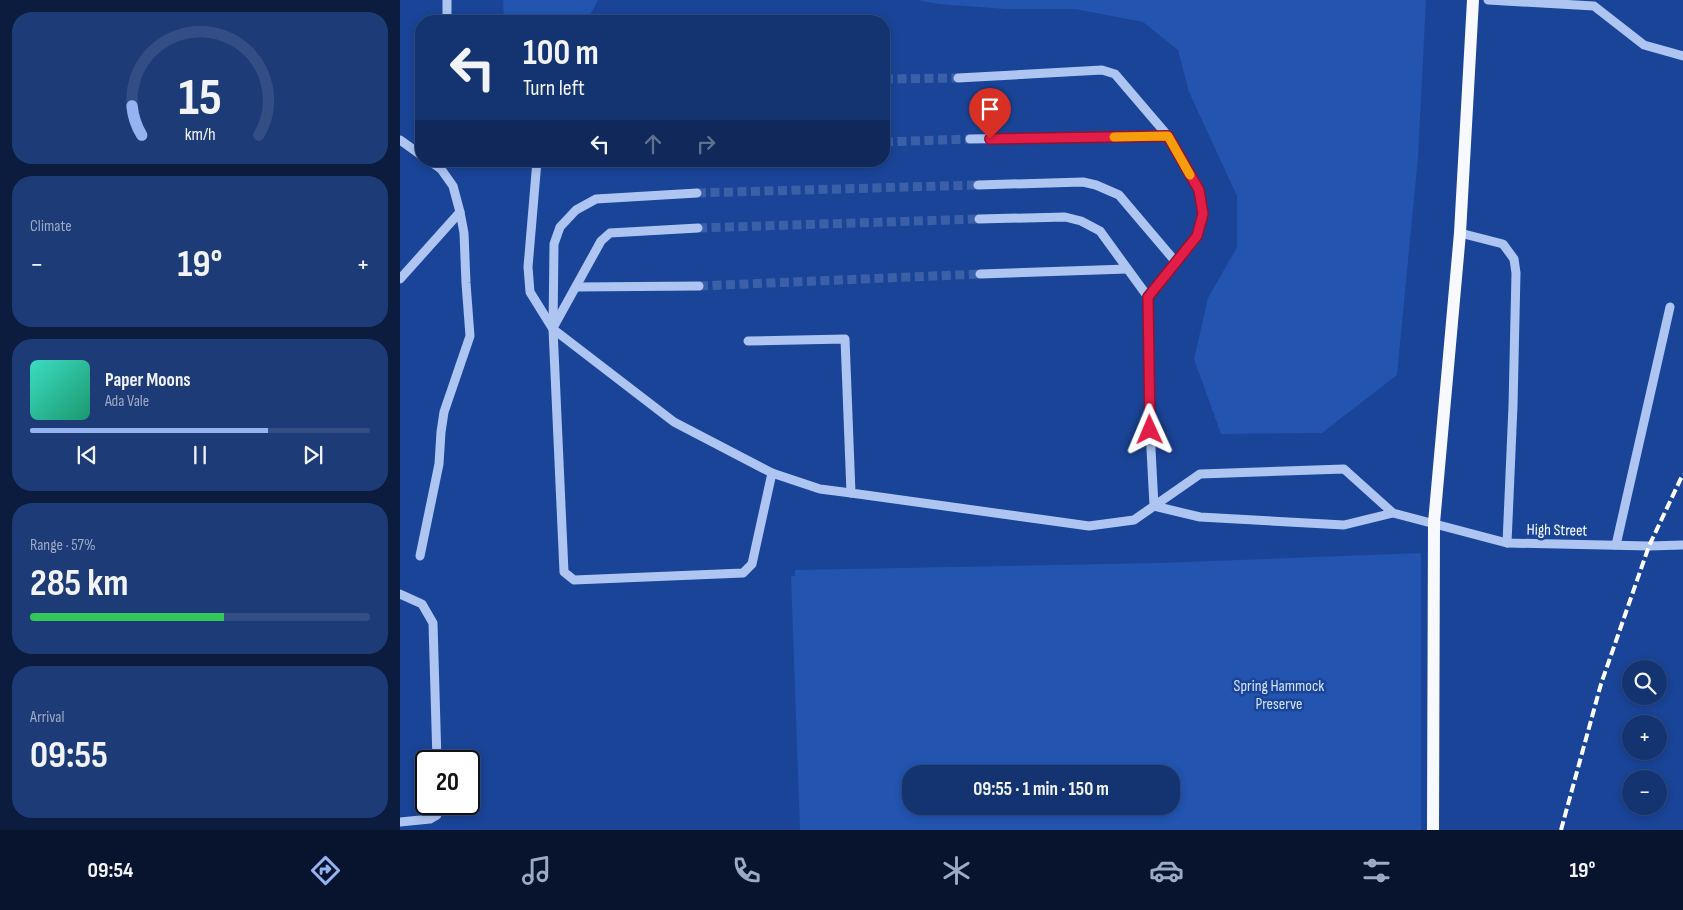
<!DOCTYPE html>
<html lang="en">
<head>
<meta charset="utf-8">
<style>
	:root { --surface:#143371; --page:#1d3b76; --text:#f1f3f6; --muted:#9daac3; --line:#334e84; --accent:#95b2f1 }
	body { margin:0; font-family:"Sofia Sans Condensed",sans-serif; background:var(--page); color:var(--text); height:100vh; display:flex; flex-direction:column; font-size:19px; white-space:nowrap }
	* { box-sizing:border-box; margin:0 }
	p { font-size:16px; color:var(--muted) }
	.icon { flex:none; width:28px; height:28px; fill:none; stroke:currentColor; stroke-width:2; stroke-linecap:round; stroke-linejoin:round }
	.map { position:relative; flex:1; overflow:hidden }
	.drawer { display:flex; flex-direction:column; gap:12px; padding:12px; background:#0b1c3e; width:400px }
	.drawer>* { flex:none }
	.hud { position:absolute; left:15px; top:15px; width:475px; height:152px; border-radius:20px; box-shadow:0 2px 8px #0003,0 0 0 1px var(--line); background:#143371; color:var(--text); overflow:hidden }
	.controls { position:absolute; left:1222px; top:660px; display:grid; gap:10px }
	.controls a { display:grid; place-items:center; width:45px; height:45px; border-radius:50%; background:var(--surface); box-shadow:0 2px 8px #0003,0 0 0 1px var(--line); font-size:25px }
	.speed { position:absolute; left:15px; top:750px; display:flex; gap:10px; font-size:25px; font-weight:700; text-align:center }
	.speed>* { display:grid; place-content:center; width:65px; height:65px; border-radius:50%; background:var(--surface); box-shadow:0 2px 8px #0003,0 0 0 1px var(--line); line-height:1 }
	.speed .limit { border:2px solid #111; border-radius:8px; background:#fff; color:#111 }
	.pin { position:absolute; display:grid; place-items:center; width:42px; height:42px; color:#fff; margin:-51px -21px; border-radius:50% 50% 50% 0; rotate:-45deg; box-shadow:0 0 5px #0007 }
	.pin .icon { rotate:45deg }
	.me { position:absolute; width:55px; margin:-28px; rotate:359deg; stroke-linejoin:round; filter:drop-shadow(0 0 4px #0008) }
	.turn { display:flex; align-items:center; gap:18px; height:105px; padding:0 25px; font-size:22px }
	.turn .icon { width:65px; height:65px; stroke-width:2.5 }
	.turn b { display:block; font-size:35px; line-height:42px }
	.lanes { display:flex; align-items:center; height:48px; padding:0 25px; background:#0003; justify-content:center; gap:25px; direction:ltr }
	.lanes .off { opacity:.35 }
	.big { font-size:38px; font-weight:700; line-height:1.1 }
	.drawer .widget { flex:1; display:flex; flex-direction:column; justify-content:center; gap:8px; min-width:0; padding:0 18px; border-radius:20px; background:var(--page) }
	.drawer .dial { align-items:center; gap:0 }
	.dial svg { height:130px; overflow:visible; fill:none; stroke:var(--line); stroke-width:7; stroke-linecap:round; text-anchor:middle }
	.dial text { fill:var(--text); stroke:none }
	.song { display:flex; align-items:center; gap:15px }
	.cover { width:60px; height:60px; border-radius:8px; background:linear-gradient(135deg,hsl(170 70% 55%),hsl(160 70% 35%)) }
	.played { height:5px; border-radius:2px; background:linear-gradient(90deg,var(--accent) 70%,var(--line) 70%) }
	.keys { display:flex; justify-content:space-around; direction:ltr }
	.heat { display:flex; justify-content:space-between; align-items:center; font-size:28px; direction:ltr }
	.charge { height:8px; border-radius:4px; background:linear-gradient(90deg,#34c759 57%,var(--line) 0) }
	.trip { position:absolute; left:502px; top:765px; width:278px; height:50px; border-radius:20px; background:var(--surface); box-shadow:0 2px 8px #0003,0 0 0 1px var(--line); font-weight:700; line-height:50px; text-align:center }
	.tab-bar { display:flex; height:80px; justify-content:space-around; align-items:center; background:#08142d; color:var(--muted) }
	.tab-bar .icon { width:35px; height:35px }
	.tab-bar .selected { color:var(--accent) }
	.tab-bar b { font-size:22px; color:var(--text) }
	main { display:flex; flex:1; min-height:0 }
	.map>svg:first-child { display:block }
</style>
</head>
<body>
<main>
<section class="drawer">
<div class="widget dial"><svg viewBox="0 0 100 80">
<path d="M14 69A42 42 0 1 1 86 69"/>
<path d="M14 69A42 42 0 0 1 8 51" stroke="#95b2f1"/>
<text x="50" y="56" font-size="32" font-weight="700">15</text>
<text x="50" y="72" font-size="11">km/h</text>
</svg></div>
<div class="widget"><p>Climate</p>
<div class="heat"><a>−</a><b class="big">19°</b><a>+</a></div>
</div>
<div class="widget">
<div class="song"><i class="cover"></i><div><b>Paper Moons</b><p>Ada Vale</p></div></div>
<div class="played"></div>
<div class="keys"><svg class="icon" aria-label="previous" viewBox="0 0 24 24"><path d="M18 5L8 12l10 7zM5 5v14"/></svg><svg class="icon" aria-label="pause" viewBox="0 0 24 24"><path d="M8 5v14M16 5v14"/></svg><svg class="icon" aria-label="next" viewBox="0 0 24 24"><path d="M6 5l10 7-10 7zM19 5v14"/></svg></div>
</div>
<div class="widget"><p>Range · 57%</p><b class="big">285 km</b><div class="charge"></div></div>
<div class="widget"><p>Arrival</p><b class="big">09:55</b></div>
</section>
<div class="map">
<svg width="1283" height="830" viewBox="0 0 1283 830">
	<rect width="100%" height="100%" fill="#1a4497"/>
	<g fill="#2254b0" fill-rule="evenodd">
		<polygon points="103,0 198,0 187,21 104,21"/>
		<polygon points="517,0 1026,0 1018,157 997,375 922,433 821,434 794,359 808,298 837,247 837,196 789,92 778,50 743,22 675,9 605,9 539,4"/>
		<path d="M1021,553v277h-621l-9,-254h4v-6l363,-7zM511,774h260v32h-260z"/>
	</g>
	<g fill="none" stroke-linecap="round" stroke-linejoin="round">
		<g stroke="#3c60a7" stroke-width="9" stroke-dasharray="9 4.5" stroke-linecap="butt">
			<polyline points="484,79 558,78"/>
			<polyline points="484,142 570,139"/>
			<polyline points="297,193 578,185"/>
			<polyline points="298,228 579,219"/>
			<polyline points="299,286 580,274"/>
		</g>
		<g stroke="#adc5f0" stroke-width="9">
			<polyline points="47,0 47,21"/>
			<polyline points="1088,0 1194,6 1244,45 1283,56"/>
			<polyline points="558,78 702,70 715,74 768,136"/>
			<polyline points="570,139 768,136 799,191 803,214 797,236 748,297"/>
			<polyline points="0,140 21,155"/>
			<polyline points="137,161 128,267 130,292 153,329 274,422 372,473 420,489 451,493"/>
			<polyline points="578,185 683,182 696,185 719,195 775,261"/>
			<polyline points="297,193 196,199 176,210 160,227 154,244 153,329 164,572 174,580 343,573 352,564 372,473"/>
			<polyline points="1060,233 1103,244 1114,259 1116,273 1113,406 1107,543"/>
			<polyline points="580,274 727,269"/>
			<polyline points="0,279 60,212"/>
			<polyline points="176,287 299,286"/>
			<polyline points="154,326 201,241 210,233 298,228"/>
			<polyline points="348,341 445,339 451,493 689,526 734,520 754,506 751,449 748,297 700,231 681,221 665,217 579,219"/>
			<polyline points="993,513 944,525 800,517 754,506 800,474 944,469 993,513 1107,543 1249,546 1283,545"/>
			<polyline points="1216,545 1270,307"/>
			<polyline points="20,556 39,464 41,432 44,412 70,336 66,283 64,233 60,212 53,186 41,169 30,161"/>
			<polyline points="0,594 22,604 33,623 37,761"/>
			<polyline points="0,822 30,819 37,815 39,804"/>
		</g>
		<polyline stroke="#f7f9ff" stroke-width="12" points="1033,830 1034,523 1060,233 1073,0"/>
		<polyline stroke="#fff" stroke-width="4" stroke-dasharray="9 4" stroke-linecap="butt" points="1161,830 1201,684 1249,546 1283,474"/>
	</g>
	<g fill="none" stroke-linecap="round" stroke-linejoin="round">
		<defs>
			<polyline id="route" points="590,139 768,136 799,190 803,214 797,236 748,297 750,430"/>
		</defs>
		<use href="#route" stroke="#92132f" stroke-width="12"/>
		<use href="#route" stroke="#e11d48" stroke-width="9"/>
		<polyline stroke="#f59e0b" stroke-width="9" points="714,137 768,136 790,175"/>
	</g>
	<g text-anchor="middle" stroke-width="5" stroke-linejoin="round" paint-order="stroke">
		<g font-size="16" fill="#fff" stroke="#1a4497">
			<text transform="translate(1157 529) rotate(1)" y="6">High Street</text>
		</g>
		<g font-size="16" fill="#d4e2fb" stroke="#1a4497">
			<text x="879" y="691">Spring Hammock<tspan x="879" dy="18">Preserve</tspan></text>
		</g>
	</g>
</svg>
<div class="controls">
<a><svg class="icon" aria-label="search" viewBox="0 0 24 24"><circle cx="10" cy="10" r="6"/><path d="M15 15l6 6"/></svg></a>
<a>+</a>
<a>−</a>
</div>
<div class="speed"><div class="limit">20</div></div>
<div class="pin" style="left:590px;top:139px;background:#d93025"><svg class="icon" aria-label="arrive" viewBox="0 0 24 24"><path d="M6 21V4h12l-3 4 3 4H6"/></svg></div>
<svg class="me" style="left:750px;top:430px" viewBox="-20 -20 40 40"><path d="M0-17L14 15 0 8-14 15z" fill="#e11d48" stroke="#fff" stroke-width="4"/></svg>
<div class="trip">09:55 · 1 min · 150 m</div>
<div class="hud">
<div class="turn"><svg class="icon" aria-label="left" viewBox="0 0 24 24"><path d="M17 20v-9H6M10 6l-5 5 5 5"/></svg><div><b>100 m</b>Turn left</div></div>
<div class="lanes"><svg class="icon" aria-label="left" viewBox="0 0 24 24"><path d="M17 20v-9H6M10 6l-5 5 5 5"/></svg><svg class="icon off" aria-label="ahead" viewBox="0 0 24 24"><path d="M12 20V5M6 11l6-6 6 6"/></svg><svg class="icon off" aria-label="right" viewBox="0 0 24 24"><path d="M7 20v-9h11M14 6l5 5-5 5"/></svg></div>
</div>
</div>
</main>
<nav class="tab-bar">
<b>09:54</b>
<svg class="icon selected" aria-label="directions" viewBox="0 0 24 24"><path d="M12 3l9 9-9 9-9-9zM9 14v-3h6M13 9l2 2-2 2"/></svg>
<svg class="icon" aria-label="music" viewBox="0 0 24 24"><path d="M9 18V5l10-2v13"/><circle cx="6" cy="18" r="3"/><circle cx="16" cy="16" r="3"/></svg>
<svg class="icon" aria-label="phone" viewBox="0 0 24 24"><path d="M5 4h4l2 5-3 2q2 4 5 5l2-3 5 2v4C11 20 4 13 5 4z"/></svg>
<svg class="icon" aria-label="climate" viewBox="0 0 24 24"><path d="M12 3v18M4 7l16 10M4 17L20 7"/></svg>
<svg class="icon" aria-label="car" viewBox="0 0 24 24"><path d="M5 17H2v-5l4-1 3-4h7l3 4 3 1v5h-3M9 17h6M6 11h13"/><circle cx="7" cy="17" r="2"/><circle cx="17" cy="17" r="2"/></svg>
<svg class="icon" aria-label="filters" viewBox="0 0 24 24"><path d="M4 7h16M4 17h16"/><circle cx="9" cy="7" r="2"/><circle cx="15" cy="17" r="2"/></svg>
<b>19°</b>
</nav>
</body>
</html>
